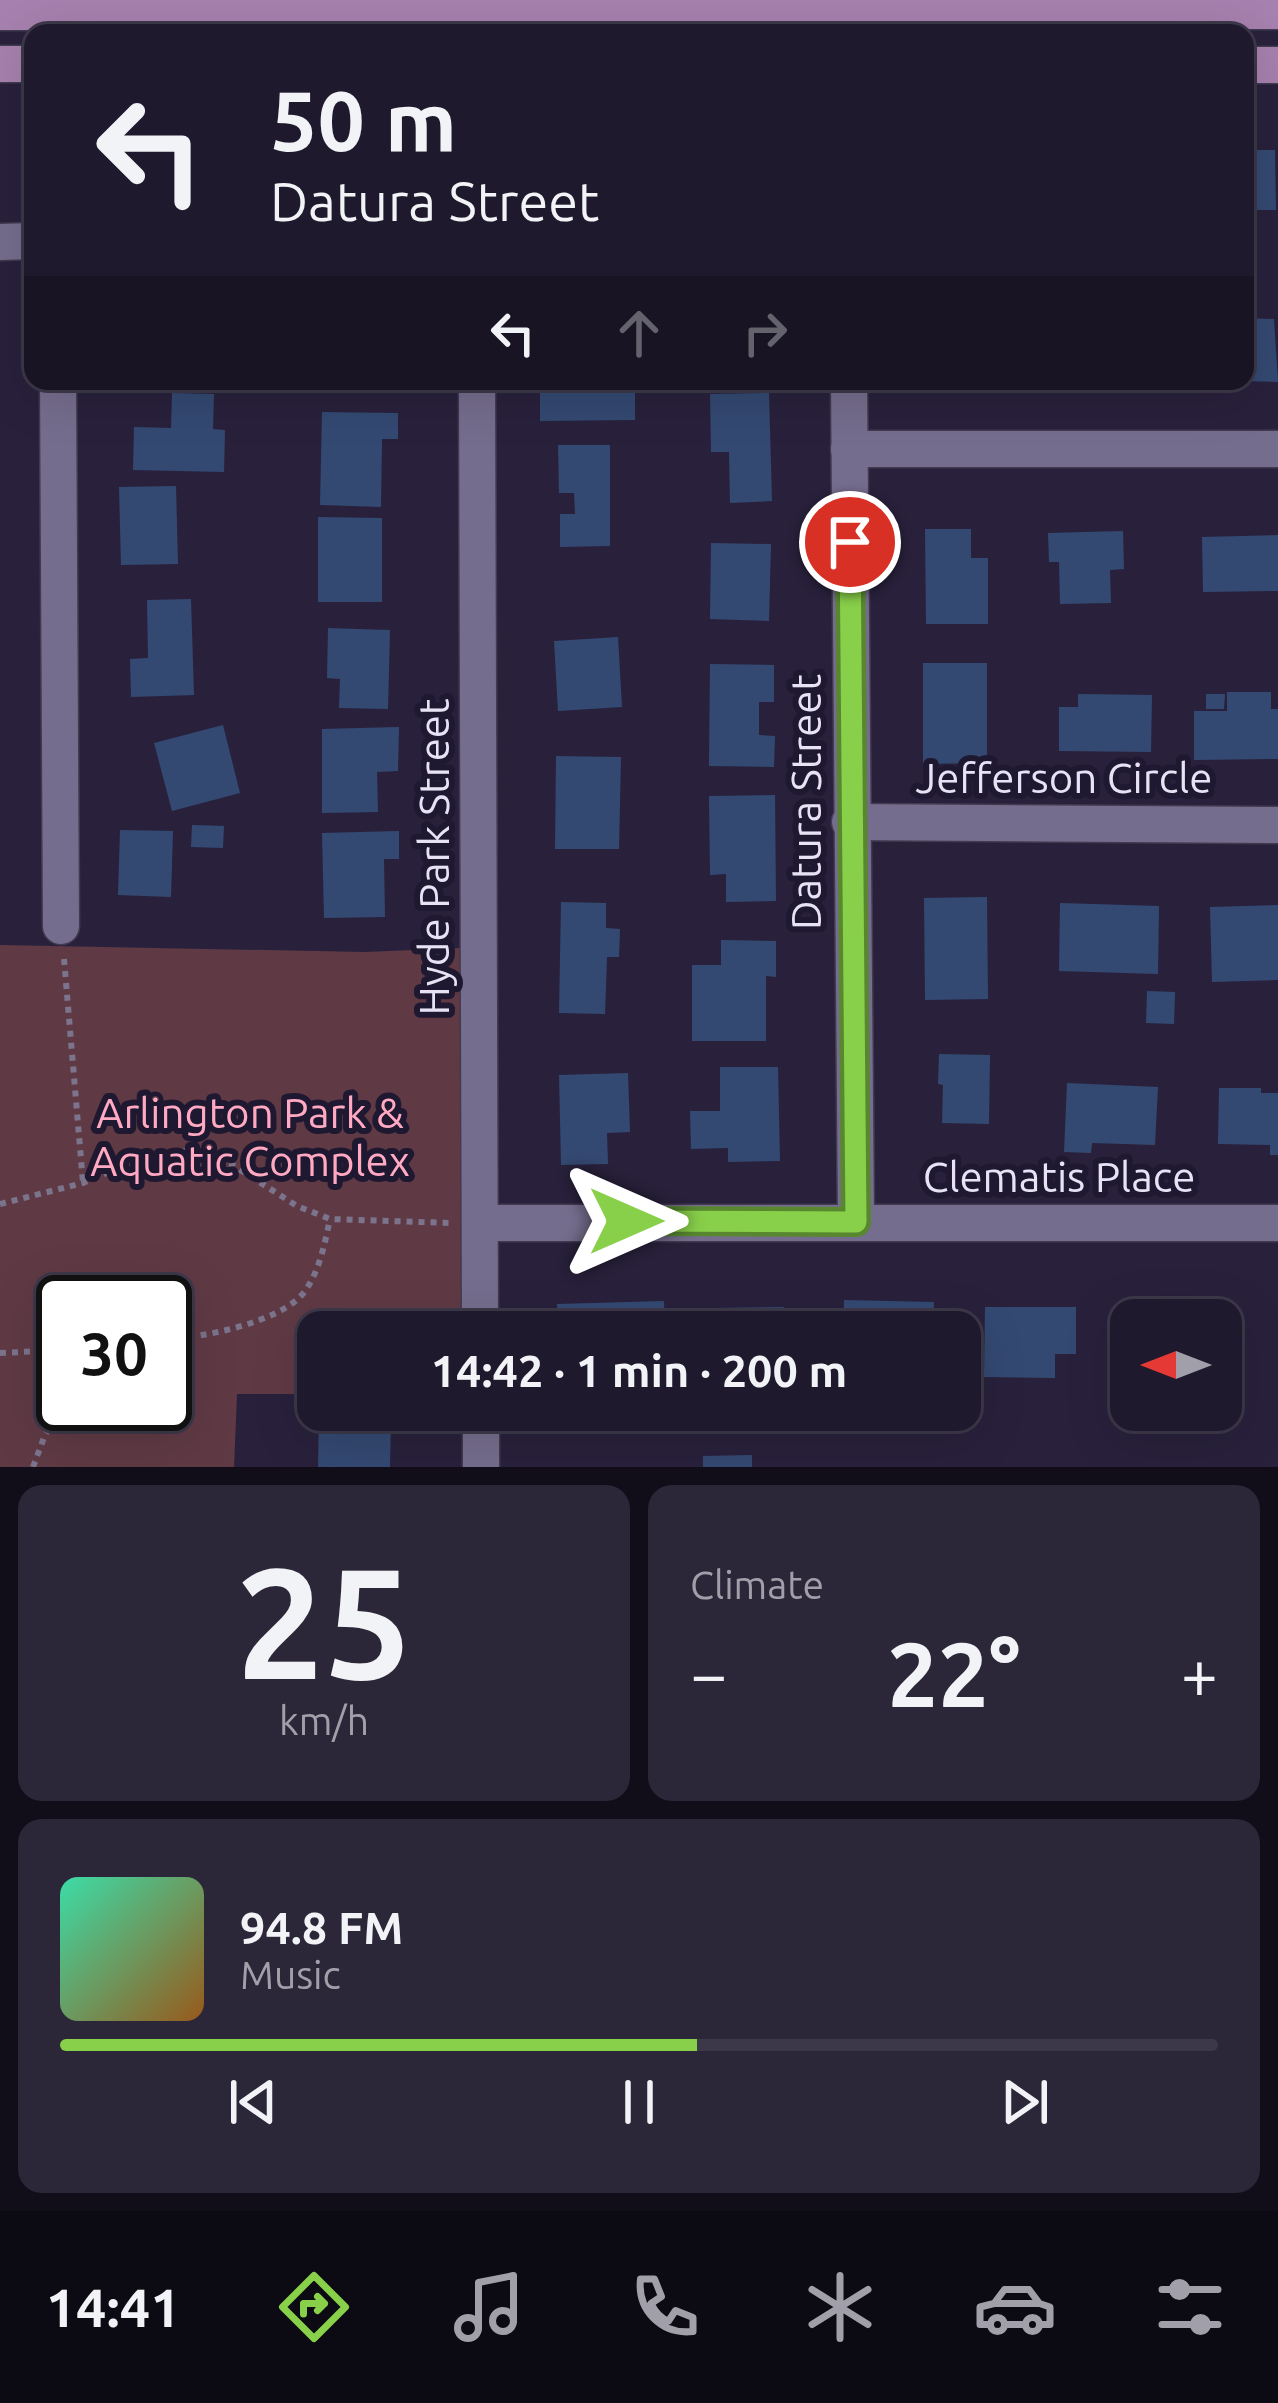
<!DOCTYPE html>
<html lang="en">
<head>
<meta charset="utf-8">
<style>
	:root { --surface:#1f192d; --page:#2c2639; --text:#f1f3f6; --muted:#a1a0aa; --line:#3c3849; --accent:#88cf4a }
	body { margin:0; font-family:Ubuntu,sans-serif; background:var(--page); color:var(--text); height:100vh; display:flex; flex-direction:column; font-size:45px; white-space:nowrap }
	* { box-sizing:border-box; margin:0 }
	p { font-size:39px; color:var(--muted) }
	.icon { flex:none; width:66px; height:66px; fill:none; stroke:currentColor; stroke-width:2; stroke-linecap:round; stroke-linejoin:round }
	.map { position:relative; height:1467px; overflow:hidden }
	.drawer { display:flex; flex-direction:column; gap:18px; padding:18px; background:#110e19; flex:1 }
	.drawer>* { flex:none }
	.banner { position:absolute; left:24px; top:24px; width:1230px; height:366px; border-radius:24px; box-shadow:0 12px 48px #0002,0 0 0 3px var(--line); background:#1f192d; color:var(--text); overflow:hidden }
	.needle { width:78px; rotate:270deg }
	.buttons { position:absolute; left:1110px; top:1299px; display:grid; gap:24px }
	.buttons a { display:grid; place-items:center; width:132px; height:132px; border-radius:24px; background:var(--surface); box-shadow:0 12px 48px #0002,0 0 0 3px var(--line); font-size:60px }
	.speed { position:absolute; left:36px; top:1275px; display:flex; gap:24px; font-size:60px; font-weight:700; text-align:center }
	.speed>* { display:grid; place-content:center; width:156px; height:156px; border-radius:50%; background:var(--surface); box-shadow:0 12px 48px #0002,0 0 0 3px var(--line); line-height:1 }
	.speed .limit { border:6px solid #111; border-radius:18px; background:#fff; color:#111 }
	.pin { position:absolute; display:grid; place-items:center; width:102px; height:102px; color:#fff; margin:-51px; border:6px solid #fff; border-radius:50%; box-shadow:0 3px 12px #0007 }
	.me { position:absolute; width:132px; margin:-66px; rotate:90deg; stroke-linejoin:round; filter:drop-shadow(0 0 9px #0008) }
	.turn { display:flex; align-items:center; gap:42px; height:252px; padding:0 48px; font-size:54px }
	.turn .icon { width:156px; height:156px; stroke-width:2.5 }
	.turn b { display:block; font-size:84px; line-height:102px }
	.lanes { display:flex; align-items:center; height:114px; padding:0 48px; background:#0003; justify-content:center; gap:60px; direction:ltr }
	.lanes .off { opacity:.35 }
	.big { font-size:90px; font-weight:600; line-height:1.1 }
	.drawer .card { flex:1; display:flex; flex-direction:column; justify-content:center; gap:18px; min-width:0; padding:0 42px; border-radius:24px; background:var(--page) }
	.drawer .dial { align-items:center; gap:0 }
	.dial b { font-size:156px; line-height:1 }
	.song { display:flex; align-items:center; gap:36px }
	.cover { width:144px; height:144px; border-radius:18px; background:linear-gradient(135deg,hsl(160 70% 55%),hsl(30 70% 35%)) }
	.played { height:12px; border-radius:6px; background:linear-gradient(90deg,var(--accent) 55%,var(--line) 55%) }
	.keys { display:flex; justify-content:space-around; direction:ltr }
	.heat { display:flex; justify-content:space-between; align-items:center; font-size:66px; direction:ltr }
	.drawer .tiles { flex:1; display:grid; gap:18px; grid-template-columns:1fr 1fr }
	.card:last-child { grid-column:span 2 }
	.trip { position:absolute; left:297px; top:1311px; width:684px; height:120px; border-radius:24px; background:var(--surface); box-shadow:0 12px 48px #0002,0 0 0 3px var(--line); font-weight:600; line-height:120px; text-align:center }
	.menu { display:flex; height:192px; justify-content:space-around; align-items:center; background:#0c0a12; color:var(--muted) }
	.menu .icon { width:84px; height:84px }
	.menu .selected { color:var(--accent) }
	.menu b { font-size:54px; color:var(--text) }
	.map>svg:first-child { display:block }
</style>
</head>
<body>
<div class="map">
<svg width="1278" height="1467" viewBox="0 0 1278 1467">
	<rect width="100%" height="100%" fill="#29213c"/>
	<path fill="#5f3a45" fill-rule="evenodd" d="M0,945l365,7 96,-4 1,384h-144v62h-81l-3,73h-234zM63,1302h102v102h-102z"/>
	<g fill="#344972">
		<polygon points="1245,150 1275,150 1276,210 1245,210"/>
		<polygon points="1245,318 1274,319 1278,382 1245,381"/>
		<polygon points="325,381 379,381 379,391 324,390"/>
		<polygon points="540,381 635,381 635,420 540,421"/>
		<polygon points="172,393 214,394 213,429 225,430 224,472 133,470 134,427 171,428"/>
		<polygon points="769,393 772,501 730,503 729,452 711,452 710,394"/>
		<polygon points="322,412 398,413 398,439 382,439 381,507 320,505"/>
		<polygon points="558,445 610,445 610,546 560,547 560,514 575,514 574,493 559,493"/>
		<polygon points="176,486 178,564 121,565 119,487"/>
		<polygon points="318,517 382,518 382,602 318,602"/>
		<polygon points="925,529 971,529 971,558 988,558 988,624 926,624"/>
		<polygon points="1123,531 1124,569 1110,570 1111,603 1060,604 1059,562 1049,562 1048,533"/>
		<polygon points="1278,535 1278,591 1203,592 1202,537"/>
		<polygon points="711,543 771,544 769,621 710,619"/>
		<polygon points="191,599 194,695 131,697 130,659 148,658 147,600"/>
		<polygon points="328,628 390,630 388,709 339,708 340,679 327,678"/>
		<polygon points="618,637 622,707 558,711 554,641"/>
		<polygon points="923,663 987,663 987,763 923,764"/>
		<polygon points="710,664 774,665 774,702 759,702 759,735 775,736 774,767 709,766"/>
		<polygon points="1227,692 1271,692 1271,709 1278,709 1278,759 1194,760 1194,711 1227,711"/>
		<polygon points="1078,694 1152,695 1151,752 1059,751 1059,707 1078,707"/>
		<polygon points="1206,694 1225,694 1224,709 1206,709"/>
		<polygon points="223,725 240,793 172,811 154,743"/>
		<polygon points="399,727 398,771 377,772 378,812 322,813 322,729"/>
		<polygon points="556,756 621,757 619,849 555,849"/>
		<polygon points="775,795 776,901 726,902 726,874 710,875 709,796"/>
		<polygon points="192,825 224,826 223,848 191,847"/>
		<polygon points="120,830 173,831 171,897 118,895"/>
		<polygon points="399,831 399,859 384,859 385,917 324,918 322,833"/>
		<polygon points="987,897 988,999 925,1000 924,898"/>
		<polygon points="561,902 606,903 606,928 620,929 619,957 607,957 605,1014 559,1013"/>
		<polygon points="1060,903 1159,906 1158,974 1059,971"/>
		<polygon points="1278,905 1278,980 1212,982 1210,907"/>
		<polygon points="721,940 776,941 776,977 766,976 766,1041 692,1041 692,965 721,965"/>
		<polygon points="1147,991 1175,992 1174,1024 1146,1023"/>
		<polygon points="939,1054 990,1055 989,1124 942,1123 943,1085 938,1084"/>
		<polygon points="720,1067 778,1067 780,1161 728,1162 728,1148 691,1149 690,1111 720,1111"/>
		<polygon points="628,1073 630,1132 607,1133 608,1164 561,1165 559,1075"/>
		<polygon points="1067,1083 1158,1087 1155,1145 1092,1143 1091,1153 1064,1152"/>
		<polygon points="1219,1088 1261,1088 1261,1093 1278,1093 1278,1155 1270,1155 1270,1145 1218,1144"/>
		<polygon points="844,1300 934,1302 933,1332 843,1332"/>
		<polygon points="664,1301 665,1332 558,1332 557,1304"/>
		<polygon points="784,1307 784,1332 710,1332 710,1308"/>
		<polygon points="985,1307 1076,1307 1076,1354 1055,1354 1055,1378 984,1377"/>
		<polygon points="1131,1307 1155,1307 1156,1320 1131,1320"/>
		<polygon points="319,1417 391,1419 390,1467 318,1467"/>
		<polygon points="752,1455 752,1467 703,1467 703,1456"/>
	</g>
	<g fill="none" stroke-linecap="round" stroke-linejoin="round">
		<defs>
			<g id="minor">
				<polyline points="0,242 33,241"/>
				<polyline points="58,381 61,926"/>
				<polyline points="477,381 480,1332"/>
				<polyline points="849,381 856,1222"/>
				<polyline points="849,449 1278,449"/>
				<polyline points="850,822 1278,825"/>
				<polyline points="480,1223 1278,1223"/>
				<polyline points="481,1410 481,1467"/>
			</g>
			<g id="major">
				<polyline points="0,12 1278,11"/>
				<polyline points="0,64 33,64"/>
				<polyline points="1245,65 1278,65"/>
			</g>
		</defs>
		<use href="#minor" stroke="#413a50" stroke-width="39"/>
		<use href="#major" stroke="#413a50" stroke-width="39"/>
		<g stroke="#7b748c" stroke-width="6" stroke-dasharray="6 6" stroke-linecap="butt">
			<polyline points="64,959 83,1183"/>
			<polyline points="0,1204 83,1183 154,1153 189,1151 231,1164 297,1206 330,1219 451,1223"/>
			<path d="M165,1339c37,-1 118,-17 140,-48 15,-21 20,-49 25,-72"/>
			<polyline points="0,1353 63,1350"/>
			<polyline points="33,1467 45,1435 65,1404"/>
		</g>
		<use href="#minor" stroke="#756d8d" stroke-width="36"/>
		<use href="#major" stroke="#a680ae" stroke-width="36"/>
	</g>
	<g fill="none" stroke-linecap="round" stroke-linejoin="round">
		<defs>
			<polyline id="route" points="626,1221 856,1222 850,542"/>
		</defs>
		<use href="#route" stroke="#588730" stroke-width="30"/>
		<use href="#route" stroke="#88cf4a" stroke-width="21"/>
	</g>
	<g text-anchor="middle" stroke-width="12" stroke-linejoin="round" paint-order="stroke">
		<g font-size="42" fill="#e7e3f5" stroke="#1f1831">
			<text x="1064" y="793">Jefferson Circle</text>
			<text transform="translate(806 802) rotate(-90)" y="15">Datura Street</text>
			<text transform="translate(434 857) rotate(-90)" y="15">Hyde Park Street</text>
			<text x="1059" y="1192">Clematis Place</text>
		</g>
		<g font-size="42" fill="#ffa9c2" stroke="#1f1831">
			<text x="250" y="1128">Arlington Park &amp;<tspan x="250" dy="48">Aquatic Complex</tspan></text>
		</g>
	</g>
</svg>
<div class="buttons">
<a><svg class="needle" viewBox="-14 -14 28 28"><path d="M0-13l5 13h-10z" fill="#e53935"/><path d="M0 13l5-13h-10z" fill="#a1a0aa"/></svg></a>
</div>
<div class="speed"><div class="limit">30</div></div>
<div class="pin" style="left:850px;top:542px;background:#d93025"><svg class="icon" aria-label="arrive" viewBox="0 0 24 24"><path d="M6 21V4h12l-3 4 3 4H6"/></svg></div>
<svg class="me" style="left:626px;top:1221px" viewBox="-20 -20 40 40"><path d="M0-17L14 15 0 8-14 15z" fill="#88cf4a" stroke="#fff" stroke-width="4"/></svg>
<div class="trip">14:42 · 1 min · 200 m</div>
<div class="banner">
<div class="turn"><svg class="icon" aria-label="left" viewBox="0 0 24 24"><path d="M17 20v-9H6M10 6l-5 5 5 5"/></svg><div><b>50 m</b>Datura Street</div></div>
<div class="lanes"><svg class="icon" aria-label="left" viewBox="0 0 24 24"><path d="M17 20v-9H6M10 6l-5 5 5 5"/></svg><svg class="icon off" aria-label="ahead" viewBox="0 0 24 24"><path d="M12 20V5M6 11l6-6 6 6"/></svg><svg class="icon off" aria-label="right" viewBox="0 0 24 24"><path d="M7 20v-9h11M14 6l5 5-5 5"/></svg></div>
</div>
</div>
<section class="drawer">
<div class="tiles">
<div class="card dial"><b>25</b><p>km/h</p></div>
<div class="card"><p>Climate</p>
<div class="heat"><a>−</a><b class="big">22°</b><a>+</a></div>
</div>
<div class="card">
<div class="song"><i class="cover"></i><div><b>94.8 FM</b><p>Music</p></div></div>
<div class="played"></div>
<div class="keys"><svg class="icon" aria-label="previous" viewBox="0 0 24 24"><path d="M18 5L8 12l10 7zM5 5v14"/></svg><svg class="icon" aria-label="pause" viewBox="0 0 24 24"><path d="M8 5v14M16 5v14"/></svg><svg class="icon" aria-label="next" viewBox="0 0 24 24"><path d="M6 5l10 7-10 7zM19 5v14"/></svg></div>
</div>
</div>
</section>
<nav class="menu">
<b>14:41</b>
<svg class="icon selected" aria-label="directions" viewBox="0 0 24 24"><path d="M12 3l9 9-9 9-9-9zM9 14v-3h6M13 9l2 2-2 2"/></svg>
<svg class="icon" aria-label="music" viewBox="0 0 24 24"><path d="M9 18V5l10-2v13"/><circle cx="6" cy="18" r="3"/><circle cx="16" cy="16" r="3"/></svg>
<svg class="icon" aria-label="phone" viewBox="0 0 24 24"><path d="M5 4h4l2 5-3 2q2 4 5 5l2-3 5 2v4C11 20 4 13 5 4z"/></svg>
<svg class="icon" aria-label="climate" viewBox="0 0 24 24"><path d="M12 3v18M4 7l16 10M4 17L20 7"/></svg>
<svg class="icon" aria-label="car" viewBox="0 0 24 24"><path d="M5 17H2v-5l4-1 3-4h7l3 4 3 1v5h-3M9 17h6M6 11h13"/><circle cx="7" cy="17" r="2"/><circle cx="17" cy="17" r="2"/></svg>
<svg class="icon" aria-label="filters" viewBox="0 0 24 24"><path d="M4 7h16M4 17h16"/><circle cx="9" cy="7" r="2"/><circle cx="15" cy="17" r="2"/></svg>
</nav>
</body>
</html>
